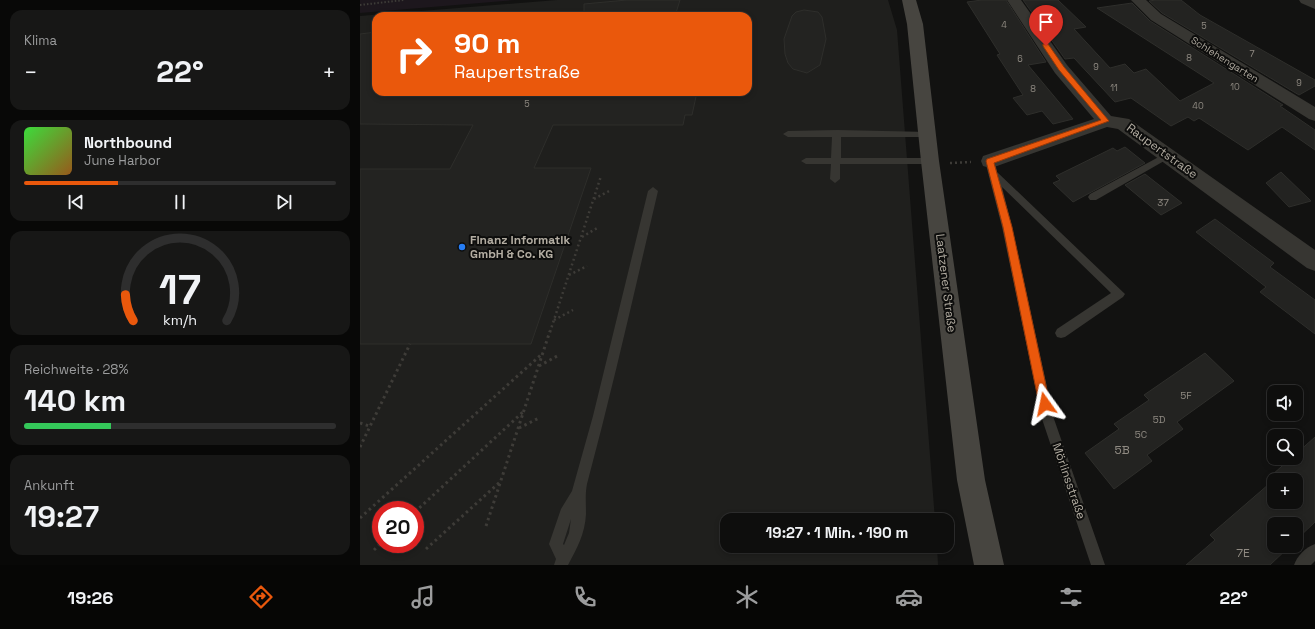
<!DOCTYPE html>
<html lang="de">
<head>
<meta charset="utf-8">
<style>
	:root { --surface:#0e0e0d; --page:#171716; --text:#f1f3f6; --muted:#9b9c9d; --line:#2e2e2e; --accent:#ea580c }
	body { margin:0; font-family:"Space Grotesk",sans-serif; background:var(--page); color:var(--text); height:100vh; display:flex; flex-direction:column; font-size:15px; white-space:nowrap }
	* { box-sizing:border-box; margin:0 }
	p { font-size:13px; color:var(--muted) }
	.icon { flex:none; width:22px; height:22px; fill:none; stroke:currentColor; stroke-width:2; stroke-linecap:round; stroke-linejoin:round }
	.map { position:relative; flex:1; overflow:hidden }
	.details { display:flex; flex-direction:column; gap:10px; padding:10px; background:#080807; width:360px }
	.details>* { flex:none }
	.guide { position:absolute; left:12px; top:12px; width:380px; height:84px; border-radius:12px; box-shadow:0 2px 6px #0003,0 0 0 1px var(--line); background:#ea580c; color:#fff; overflow:hidden }
	.buttons { position:absolute; left:907px; top:385px; display:grid; gap:8px }
	.buttons a { display:grid; place-items:center; width:36px; height:36px; border-radius:8px; background:var(--surface); box-shadow:0 2px 6px #0003,0 0 0 1px var(--line); font-size:20px }
	.speed { position:absolute; left:12px; top:501px; display:flex; gap:8px; font-size:20px; font-weight:700; text-align:center }
	.speed>* { display:grid; place-content:center; width:52px; height:52px; border-radius:50%; background:var(--surface); box-shadow:0 2px 6px #0003,0 0 0 1px var(--line); line-height:1 }
	.speed .limit { border:6px solid #d22; background:#fff; color:#111 }
	.pin { position:absolute; display:grid; place-items:center; width:34px; height:34px; color:#fff; margin:-41px -17px; border-radius:50% 50% 50% 0; rotate:-45deg; box-shadow:0 0 4px #0007 }
	.pin .icon { rotate:45deg }
	.me { position:absolute; width:44px; margin:-22px; rotate:348deg; stroke-linejoin:round; filter:drop-shadow(0 0 3px #0008) }
	.turn { display:flex; align-items:center; gap:14px; height:84px; padding:0 16px; font-size:18px }
	.turn .icon { width:52px; height:52px; stroke-width:2.5 }
	.turn b { display:block; font-size:28px; line-height:34px }
	.big { font-size:30px; font-weight:700; line-height:1.1 }
	.details .card { flex:1; display:flex; flex-direction:column; justify-content:center; gap:6px; min-width:0; padding:0 14px; border-radius:12px; background:var(--page) }
	.details .dial { align-items:center; gap:0 }
	.dial svg { height:104px; overflow:visible; fill:none; stroke:var(--line); stroke-width:7; stroke-linecap:round; text-anchor:middle }
	.dial text { fill:var(--text); stroke:none }
	.song { display:flex; align-items:center; gap:12px }
	.cover { width:48px; height:48px; border-radius:6px; background:linear-gradient(135deg,hsl(120 70% 55%),hsl(30 70% 35%)) }
	.played { height:4px; border-radius:2px; background:linear-gradient(90deg,var(--accent) 30%,var(--line) 30%) }
	.keys { display:flex; justify-content:space-around; direction:ltr }
	.heat { display:flex; justify-content:space-between; align-items:center; font-size:22px; direction:ltr }
	.charge { height:6px; border-radius:3px; background:linear-gradient(90deg,#34c759 28%,var(--line) 0) }
	.trip { position:absolute; left:360px; top:513px; width:234px; height:40px; border-radius:12px; background:var(--surface); box-shadow:0 2px 6px #0003,0 0 0 1px var(--line); font-weight:700; line-height:40px; text-align:center }
	.dock { display:flex; height:64px; justify-content:space-around; align-items:center; background:#060605; color:var(--muted) }
	.dock .icon { width:28px; height:28px }
	.dock .on { color:var(--accent) }
	.dock b { font-size:18px; color:var(--text) }
	main { display:flex; flex:1; min-height:0 }
	.map>svg:first-child { display:block }
</style>
</head>
<body>
<main>
<section class="details">
<div class="card"><p>Klima</p>
<div class="heat"><a>−</a><b class="big">22°</b><a>+</a></div>
</div>
<div class="card">
<div class="song"><i class="cover"></i><div><b>Northbound</b><p>June Harbor</p></div></div>
<div class="played"></div>
<div class="keys"><svg class="icon" aria-label="previous" viewBox="0 0 24 24"><path d="M18 5L8 12l10 7zM5 5v14"/></svg><svg class="icon" aria-label="pause" viewBox="0 0 24 24"><path d="M8 5v14M16 5v14"/></svg><svg class="icon" aria-label="next" viewBox="0 0 24 24"><path d="M6 5l10 7-10 7zM19 5v14"/></svg></div>
</div>
<div class="card dial"><svg viewBox="0 0 100 80">
<path d="M14 69A42 42 0 1 1 86 69"/>
<path d="M14 69A42 42 0 0 1 8 49" stroke="#ea580c"/>
<text x="50" y="56" font-size="32" font-weight="700">17</text>
<text x="50" y="72" font-size="11">km/h</text>
</svg></div>
<div class="card"><p>Reichweite · 28%</p><b class="big">140 km</b><div class="charge"></div></div>
<div class="card"><p>Ankunft</p><b class="big">19:27</b></div>
</section>
<div class="map">
<svg width="955" height="565" viewBox="0 0 955 565">
	<rect width="100%" height="100%" fill="#121211"/>
	<path fill="#1f1f1d" fill-rule="evenodd" d="M197,0h331l9,30 38,490h-208v26h210l1,19h-578v-549zM16,16h372v76h-372zM21,510h34v34h-34z"/>
	<polygon fill="#1d171d" points="0,0 155,0 0,13"/>
	<g fill="#232321" stroke="#2e2e2b" fill-rule="evenodd">
		<polygon points="267,0 320,0 315,16 224,16 224,4"/>
		<polygon points="622,0 646,0 686,62 668,65 713,119 693,124 682,111 667,115 653,98 663,95 637,55 640,54 607,2"/>
		<polygon points="663,0 698,0 726,27 714,29 750,68 765,64 774,73 786,69 820,101 854,83 737,8 772,3 790,21 923,105 920,106 955,130 955,150 922,127 888,150 839,118 834,121 828,117 811,126 771,98 755,102 714,58 705,59"/>
		<polygon points="796,0 821,0 840,15 955,80 955,86 939,95 802,13 789,1"/>
		<polygon points="444,10 458,12 462,17 466,39 460,65 447,73 433,69 428,63 425,54 424,39 432,16 436,12"/>
		<polygon points="16,32 16,92 337,92 332,115 325,115 323,125 193,125 174,168 231,168 171,344 0,344 0,169 90,169 113,125 0,124 0,34"/>
		<polygon points="765,147 785,163 713,202 693,183 700,180 696,176 753,148 757,151"/>
		<polygon points="921,172 951,201 929,207 906,183"/>
		<polygon points="785,174 822,203 801,215 765,185"/>
		<polygon points="855,219 914,263 910,267 955,300 955,334 900,292 906,287 836,232"/>
		<polygon points="845,353 874,381 817,422 823,429 787,455 792,461 754,489 725,453 759,429 754,424 789,400 784,395"/>
		<path d="M955,437v85l-19,18v-16h-22v22h16l-20,19h-84l29,-25 -5,-5 66,-57 -4,-3 19,-17h5v-4zM914,480h22v22h-22z"/>
	</g>
	<g fill="none" stroke-linecap="round" stroke-linejoin="round">
		<polyline stroke="#3e3c38" stroke-width="2" stroke-dasharray="1.5 2" stroke-linecap="butt" points="0,5 44,0"/>
		<g stroke="#3e3c38" stroke-width="2.5" stroke-dasharray="2 3" stroke-linecap="butt">
			<polyline points="590,163 611,162"/>
			<polyline points="234,199 251,190"/>
			<polyline points="222,237 239,227"/>
			<polyline points="209,275 227,266"/>
			<polyline points="194,320 213,310"/>
			<polyline points="190,332 241,176"/>
		</g>
		<g stroke="#3e3c38" stroke-width="3" stroke-dasharray="2.5 3.5" stroke-linecap="butt">
			<polyline points="179,366 199,355"/>
			<polyline points="0,423 9,426"/>
			<polyline points="159,428 179,418"/>
			<polyline points="0,447 50,344"/>
			<polyline points="55,512 164,411"/>
			<polyline points="0,518 183,353"/>
			<polyline points="126,526 190,331"/>
			<polyline points="66,549 140,482"/>
			<polyline points="14,550 21,543"/>
		</g>
		<g fill="#373632" fill-rule="evenodd">
			<polygon points="477,130 570,132 572,134 567,137 481,137 481,158 570,158 575,161 570,164 480,164 480,179 475,183 470,179 471,164 446,164 441,161 446,158 471,158 472,137 428,137 423,134 428,131"/>
			<polygon points="808,152 813,155 811,157 736,200 730,200 728,197 730,194"/>
			<polygon points="630,158 635,161 637,172 765,294 763,297 705,337 701,338 697,337 695,333 697,329 751,293 642,187 652,227 694,419 745,565 731,565 682,419 642,227 625,161"/>
			<path d="M293,187l5,4c-23,98 -45,196 -71,293 -2,10 -1,19 -1,30 -1,20 -9,34 -18,51h-14l2,-6 -7,-15 12,-35 11,-18 21,-75 55,-225zM211,519l-2,14 -5,12 -1,-1z"/>
			<path d="M955,544v17l-4,4h-17c3,-9 12,-18 21,-21z"/>
		</g>
		<g fill="#373632" fill-rule="evenodd">
			<polygon points="647,0 661,0 707,65 751,116 769,119 955,250 955,271 947,268 758,129 747,127 637,166 630,168 623,166 621,161 623,156 734,119 695,73"/>
			<polygon points="771,0 786,0 801,14 955,107 955,121 949,119 791,20"/>
			<polygon points="939,0 955,0 955,9 941,3"/>
		</g>
		<polygon fill="#474540" fill-rule="evenodd" points="542,0 556,0 563,24 579,161 625,480 644,565 614,565 597,480 561,161 547,24"/>
	</g>
	<polygon fill="#ea580c" stroke="#983908" points="683,44 688,44 704,67 749,121 634,163 652,227 690,404 688,407 685,409 681,407 679,404 643,227 626,161 627,159 741,120 699,70 683,46"/>
	<circle fill="#267df5" stroke="#0d0d0c" stroke-width="1.5" cx="102" cy="247" r="4"/>
	<g text-anchor="middle" stroke-width="4" stroke-linejoin="round" paint-order="stroke">
		<g font-size="9" fill="#8f8a82">
			<text x="644" y="28">4</text>
			<text x="844" y="29">5</text>
			<text x="892" y="57">7</text>
			<text x="829" y="61">8</text>
			<text x="660" y="62">6</text>
			<text x="736" y="70">9</text>
			<text x="939" y="86">9</text>
			<text x="875" y="90">10</text>
			<text x="754" y="91">11</text>
			<text x="673" y="92">8</text>
			<text x="167" y="107">5</text>
			<text x="838" y="109">40</text>
		</g>
		<g font-size="10" fill="#b3ada2" stroke="#0d0d0c">
			<text transform="translate(865 59) rotate(32)" y="4">Schlehengarten</text>
		</g>
		<g font-size="10" fill="#8f8a82">
			<text x="803" y="206">37</text>
			<text x="826" y="399">5F</text>
			<text x="799" y="423">5D</text>
			<text x="781" y="438">5C</text>
		</g>
		<g font-size="12" fill="#b3ada2" stroke="#0d0d0c">
			<text transform="translate(802 151) rotate(36)" y="4">Raupertstraße</text>
			<text transform="translate(586 283) rotate(83)" y="4">Laatzener Straße</text>
			<text transform="translate(709 481) rotate(71)" y="4">Mörlinsstraße</text>
		</g>
		<g font-size="12" font-weight="bold" fill="#b3ada2" stroke="#0d0d0c" text-anchor="start">
			<text x="110" y="244">Finanz Informatik<tspan x="110" dy="14">GmbH &amp; Co. KG</tspan></text>
		</g>
		<g font-size="12" fill="#8f8a82">
			<text x="762" y="454">5B</text>
			<text x="883" y="557">7E</text>
		</g>
	</g>
</svg>
<div class="buttons">
<a><svg class="icon" aria-label="sound" viewBox="0 0 24 24"><path d="M4 9h4l5-4v14l-5-4H4zM17 9q2 3 0 6"/></svg></a>
<a><svg class="icon" aria-label="search" viewBox="0 0 24 24"><circle cx="10" cy="10" r="6"/><path d="M15 15l6 6"/></svg></a>
<a>+</a>
<a>−</a>
</div>
<div class="speed"><div class="limit">20</div></div>
<div class="pin" style="left:686px;top:46px;background:#d93025"><svg class="icon" aria-label="arrive" viewBox="0 0 24 24"><path d="M6 21V4h12l-3 4 3 4H6"/></svg></div>
<svg class="me" style="left:685px;top:404px" viewBox="-20 -20 40 40"><path d="M0-17L14 15 0 8-14 15z" fill="#ea580c" stroke="#fff" stroke-width="4"/></svg>
<div class="trip">19:27 · 1 Min. · 190 m</div>
<div class="guide">
<div class="turn"><svg class="icon" aria-label="right" viewBox="0 0 24 24"><path d="M7 20v-9h11M14 6l5 5-5 5"/></svg><div><b>90 m</b>Raupertstraße</div></div>
</div>
</div>
</main>
<nav class="dock">
<b>19:26</b>
<svg class="icon on" aria-label="directions" viewBox="0 0 24 24"><path d="M12 3l9 9-9 9-9-9zM9 14v-3h6M13 9l2 2-2 2"/></svg>
<svg class="icon" aria-label="music" viewBox="0 0 24 24"><path d="M9 18V5l10-2v13"/><circle cx="6" cy="18" r="3"/><circle cx="16" cy="16" r="3"/></svg>
<svg class="icon" aria-label="phone" viewBox="0 0 24 24"><path d="M5 4h4l2 5-3 2q2 4 5 5l2-3 5 2v4C11 20 4 13 5 4z"/></svg>
<svg class="icon" aria-label="climate" viewBox="0 0 24 24"><path d="M12 3v18M4 7l16 10M4 17L20 7"/></svg>
<svg class="icon" aria-label="car" viewBox="0 0 24 24"><path d="M5 17H2v-5l4-1 3-4h7l3 4 3 1v5h-3M9 17h6M6 11h13"/><circle cx="7" cy="17" r="2"/><circle cx="17" cy="17" r="2"/></svg>
<svg class="icon" aria-label="filters" viewBox="0 0 24 24"><path d="M4 7h16M4 17h16"/><circle cx="9" cy="7" r="2"/><circle cx="15" cy="17" r="2"/></svg>
<b>22°</b>
</nav>
</body>
</html>
